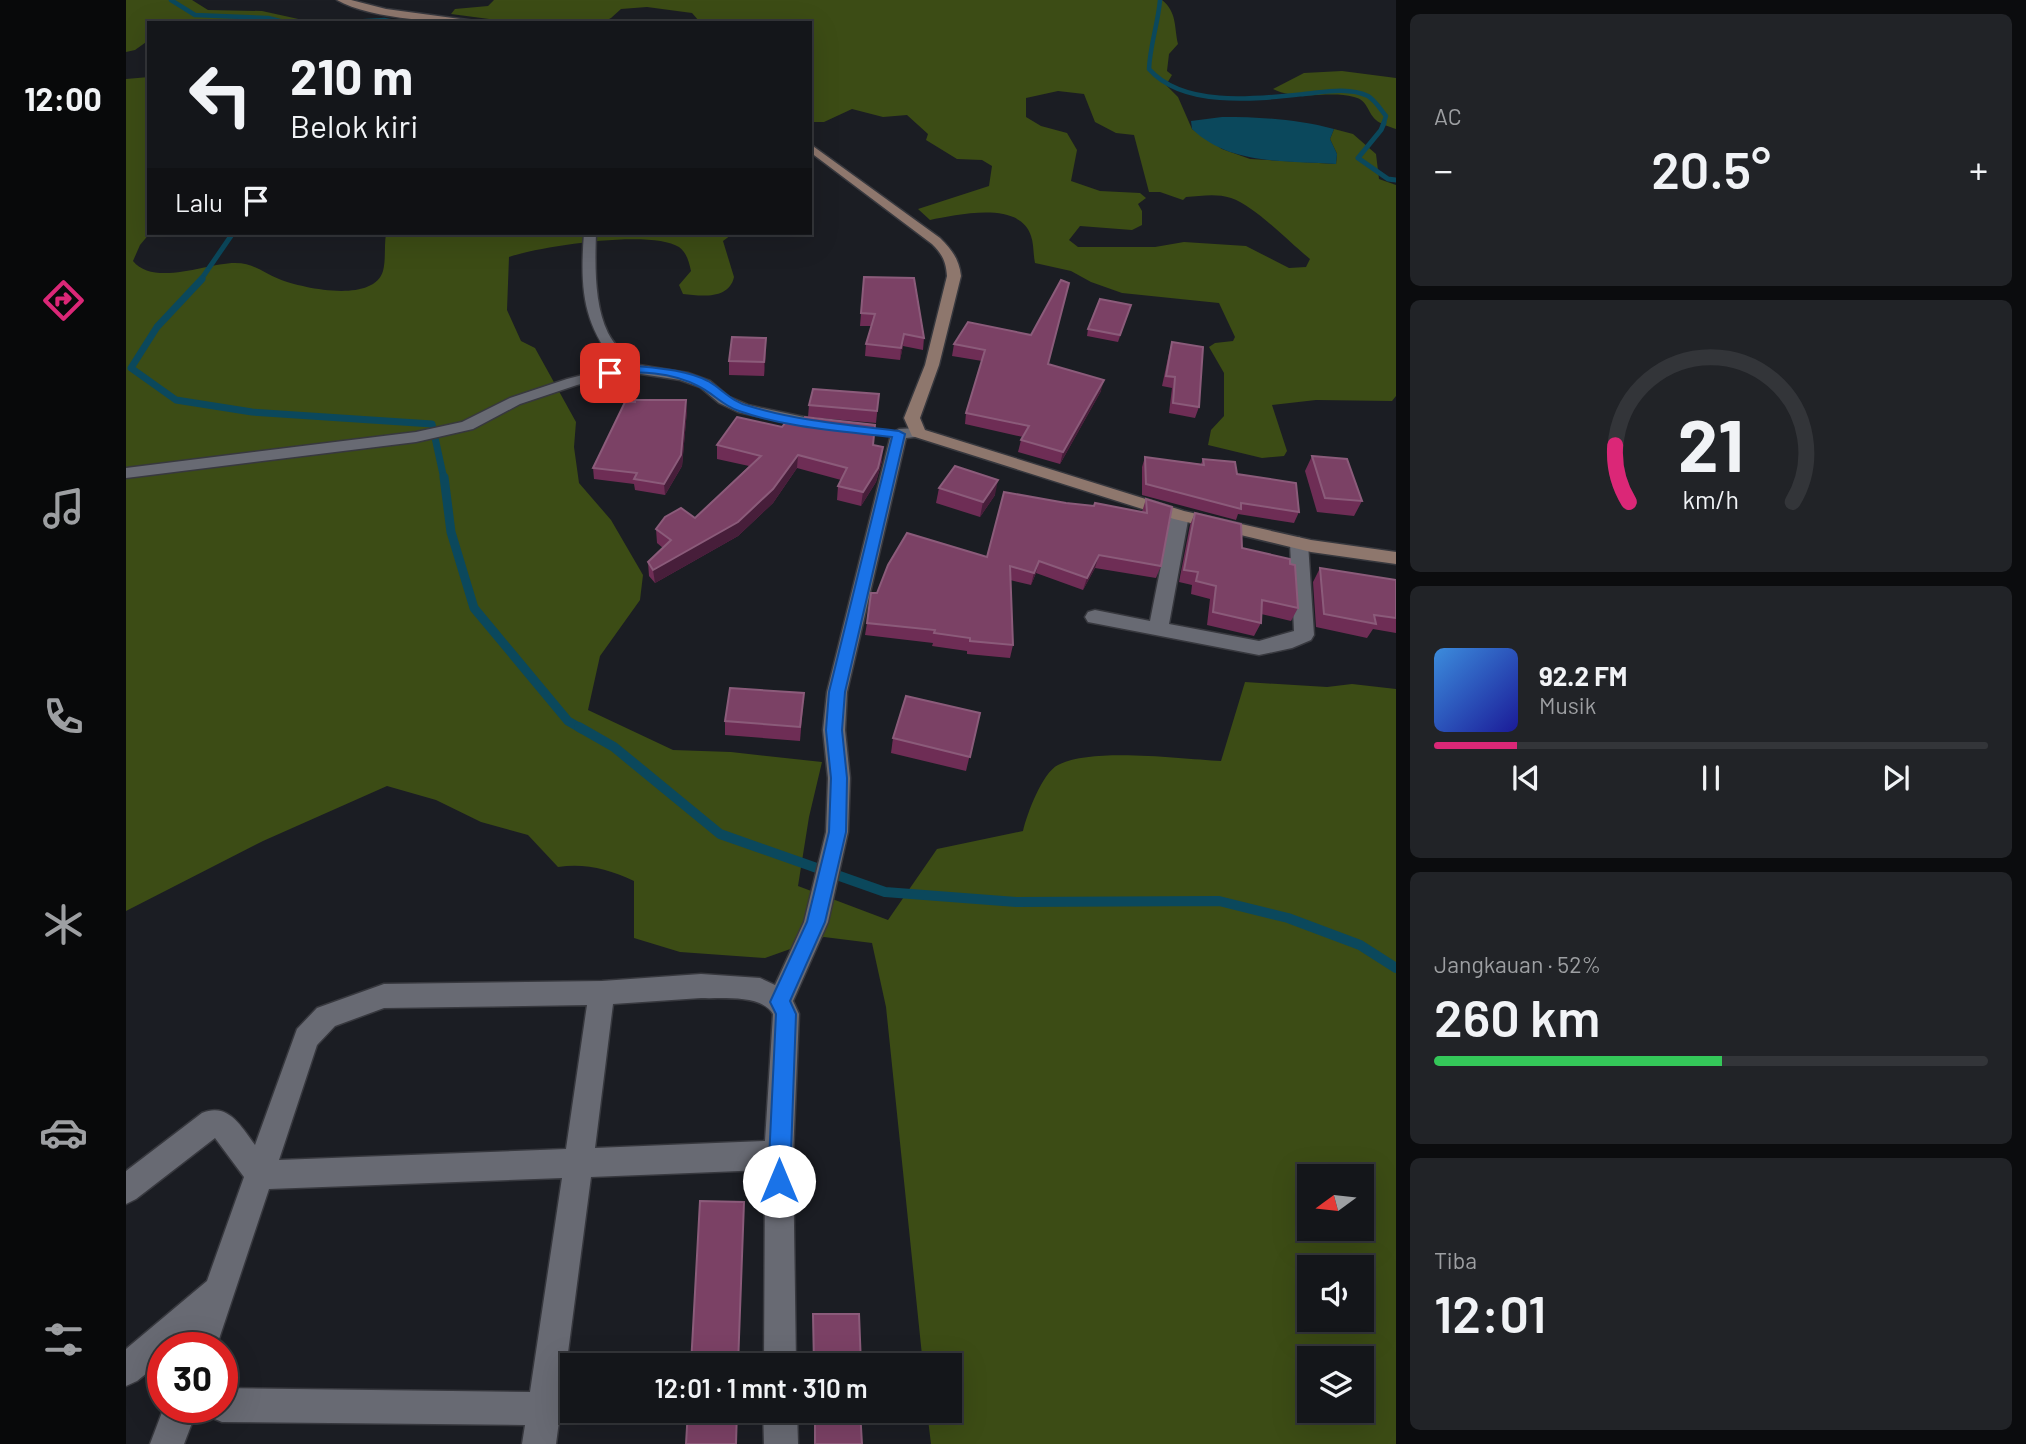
<!DOCTYPE html>
<html lang="id">
<head>
<meta charset="utf-8">
<style>
	:root { --surface:#14161a; --page:#212327; --text:#f1f3f6; --muted:#9d9fa2; --line:#333539; --accent:#db2777 }
	body { margin:0; font-family:Barlow,sans-serif; background:var(--page); color:var(--text); height:100vh; display:flex; flex-direction:column; font-size:26px; white-space:nowrap }
	* { box-sizing:border-box; margin:0 }
	p { font-size:23px; color:var(--muted) }
	.icon { flex:none; width:38px; height:38px; fill:none; stroke:currentColor; stroke-width:2; stroke-linecap:round; stroke-linejoin:round }
	.map { position:relative; flex:1; overflow:hidden }
	.panel { display:flex; flex-direction:column; gap:14px; padding:14px; background:#0b0c0e; width:630px }
	.panel>* { flex:none }
	.guide { position:absolute; left:21px; top:21px; width:665px; height:214px; border-radius:0px; box-shadow:0 7px 28px #0002,0 0 0 2px var(--line); background:#14161a; color:var(--text); overflow:hidden }
	.needle { width:46px; rotate:255deg }
	.buttons { position:absolute; left:1171px; top:1164px; display:grid; gap:14px }
	.buttons a { display:grid; place-items:center; width:77px; height:77px; border-radius:0px; background:var(--surface); box-shadow:0 7px 28px #0002,0 0 0 2px var(--line); font-size:35px }
	.speed { position:absolute; left:21px; top:1332px; display:flex; gap:14px; font-size:35px; font-weight:700; text-align:center }
	.speed>* { display:grid; place-content:center; width:91px; height:91px; border-radius:50%; background:var(--surface); box-shadow:0 7px 28px #0002,0 0 0 2px var(--line); line-height:1 }
	.speed .limit { border:10px solid #d22; background:#fff; color:#111 }
	.pin { position:absolute; display:grid; place-items:center; width:60px; height:60px; color:#fff; margin:-30px; border-radius:14px; box-shadow:0 4px 10px #0006 }
	.me { position:absolute; width:77px; margin:-38px; rotate:0deg; stroke-linejoin:round; filter:drop-shadow(0 0 5px #0008) }
	.turn { display:flex; align-items:center; gap:24px; height:147px; padding:0 28px; font-size:32px }
	.turn .icon { width:91px; height:91px; stroke-width:2.5 }
	.turn b { display:block; font-size:49px; line-height:60px }
	.then { display:flex; align-items:center; height:66px; padding:0 28px; background:#0003; gap:14px; font-size:26px }
	.big { font-size:52px; font-weight:600; line-height:1.1 }
	.panel .card { flex:1; display:flex; flex-direction:column; justify-content:center; gap:10px; min-width:0; padding:0 24px; border-radius:10px; background:var(--page) }
	.panel .dial { align-items:center; gap:0 }
	.dial svg { height:182px; overflow:visible; fill:none; stroke:var(--line); stroke-width:7; stroke-linecap:round; text-anchor:middle }
	.dial text { fill:var(--text); stroke:none }
	.song { display:flex; align-items:center; gap:21px }
	.cover { width:84px; height:84px; border-radius:10px; background:linear-gradient(135deg,hsl(210 70% 55%),hsl(240 70% 35%)) }
	.played { height:7px; border-radius:4px; background:linear-gradient(90deg,var(--accent) 15%,var(--line) 15%) }
	.keys { display:flex; justify-content:space-around; direction:ltr }
	.heat { display:flex; justify-content:space-between; align-items:center; font-size:38px; direction:ltr }
	.charge { height:10px; border-radius:5px; background:linear-gradient(90deg,#34c759 52%,var(--line) 0) }
	.trip { position:absolute; left:434px; top:1353px; width:402px; height:70px; border-radius:0px; background:var(--surface); box-shadow:0 7px 28px #0002,0 0 0 2px var(--line); font-weight:600; line-height:70px; text-align:center }
	main { display:flex; flex:1; min-height:0 }
	.tabs { display:flex; flex-direction:column; width:126px; justify-content:space-around; align-items:center; background:#08090a; color:var(--muted) }
	.tabs .icon { width:49px; height:49px }
	.tabs .selected { color:var(--accent) }
	.tabs b { font-size:32px; color:var(--text) }
	.map>svg:first-child { display:block }
</style>
</head>
<body>
<main>
<nav class="tabs">
<b>12:00</b>
<svg class="icon selected" aria-label="directions" viewBox="0 0 24 24"><path d="M12 3l9 9-9 9-9-9zM9 14v-3h6M13 9l2 2-2 2"/></svg>
<svg class="icon" aria-label="music" viewBox="0 0 24 24"><path d="M9 18V5l10-2v13"/><circle cx="6" cy="18" r="3"/><circle cx="16" cy="16" r="3"/></svg>
<svg class="icon" aria-label="phone" viewBox="0 0 24 24"><path d="M5 4h4l2 5-3 2q2 4 5 5l2-3 5 2v4C11 20 4 13 5 4z"/></svg>
<svg class="icon" aria-label="climate" viewBox="0 0 24 24"><path d="M12 3v18M4 7l16 10M4 17L20 7"/></svg>
<svg class="icon" aria-label="car" viewBox="0 0 24 24"><path d="M5 17H2v-5l4-1 3-4h7l3 4 3 1v5h-3M9 17h6M6 11h13"/><circle cx="7" cy="17" r="2"/><circle cx="17" cy="17" r="2"/></svg>
<svg class="icon" aria-label="filters" viewBox="0 0 24 24"><path d="M4 7h16M4 17h16"/><circle cx="9" cy="7" r="2"/><circle cx="15" cy="17" r="2"/></svg>
</nav>
<div class="map">
<svg width="1270" height="1444" viewBox="0 0 1270 1444">
	<rect width="100%" height="100%" fill="#1b1d23"/>
	<g fill="#3c4c15" fill-rule="evenodd">
		<polygon points="0,0 66,0 82,10 136,11 177,20 177,23 23,23 23,40 9,50 0,52"/>
		<path d="M368,0h668c15,12 12,26 16,44l-9,10 -2,17 5,4 -6,10 12,12 14,32 30,20 28,10 86,5 1,-10 -7,-15 4,-10 19,5 23,20 3,25 17,6v211l-4,5 -76,-1 -44,5 15,46 -3,5 -22,2 -54,-13 3,-15 13,-14v-43l-15,-26 6,-4 18,-2 2,-4 -16,-34 -97,-10 -31,-11 -20,-11 -36,-8c-2,-9 -1,-19 -4,-27 -11,-36 -74,-21 -101,-16l-12,-11 71,-23 3,-20 -10,-6 -25,-1 -31,-19 2,-6 -21,-19 -24,2 -31,-8 -28,13h-14v-99h-116l5,-2 -7,-8 -45,-6 -26,2 -10,9 -10,5h-81l-69,-9 4,-5 33,-3zM932,91l26,3 11,28 21,11 18,2 15,57h11l23,8 3,-3c15,-1 30,-4 45,1 24,8 58,44 79,61l-4,8 -17,1 -43,-22 -62,-4 -29,5h-77l-9,-7 11,-14 52,4 10,-5v-14l-4,-7 8,-6 -6,-5 -40,-2 -29,-10 6,-31 -10,-17 -26,-7 -15,-9v-19z"/>
		<path d="M1216,71l54,7v51c-6,-2 -16,-5 -20,-9 -9,-8 -8,-20 -22,-23 -27,-7 -55,5 -81,-8l31,-16z"/>
		<path d="M23,77l1,156 -10,12 -7,16c21,26 74,2 102,2 19,0 28,10 44,16 22,9 94,25 104,-8 3,-11 1,-25 3,-37l-2,-1h147v2l21,1 9,-3h183l-13,2 -8,6 11,36c-5,23 -33,19 -51,17l-4,-9 12,-14c-2,-9 -4,-18 -12,-24 -27,-18 -139,-1 -170,10l-2,53 14,31 14,7 41,74 -2,25 5,36 32,37 32,55 -3,25 -40,56 -12,54 85,40 58,2 91,10 -13,55 -11,69 90,34 49,-71 86,-18c4,-17 19,-58 35,-66 34,-18 122,-6 163,-4l24,-79 82,5 25,-3 44,5v755h-465l-4,-33 23,-1v-45h-27l-37,-358 -14,-64 -48,-6 -59,21 -85,-6 -46,-14v-57c-26,-12 -49,-18 -76,-14l-30,-32 -47,-13 -45,-22 -49,-14 -124,55 -137,70v-832zM1183,1176h53v52h-53zM1183,1267h53v53h-53zM1183,1358h53v52h-53z"/>
	</g>
	<path fill="#0b485c" d="M1096,117c39,0 74,2 112,12l-4,10 7,15 -1,10c-50,-4 -105,2 -144,-35l-1,-8z"/>
	<g fill="none" stroke-linecap="round" stroke-linejoin="round">
		<g stroke="#0b485c" stroke-width="4.5">
			<polyline points="45,0 69,15 142,18 162,23"/>
			<path d="M1034,0c-2,24 -10,45 -11,69 34,39 108,30 155,25 21,-2 44,-7 64,2 7,4 13,14 18,20l-3,9"/>
			<polyline points="206,23 258,20 275,23"/>
		</g>
		<g stroke="#0b485c" stroke-width="5">
			<polyline points="1258,123 1255,130 1232,158 1262,179 1270,180"/>
			<polyline points="74,281 107,233"/>
		</g>
		<polyline stroke="#0b485c" stroke-width="7" points="76,279 31,327 5,368 50,400 126,412 306,424 318,479"/>
		<polyline stroke="#0b485c" stroke-width="9" points="318,477 325,532 348,608 442,721 456,729"/>
		<polyline stroke="#0b485c" stroke-width="10" points="453,727 488,747 594,834 759,892 890,902 1093,901 1162,918 1234,945 1270,968"/>
		<defs>
			<g id="street">
				<path d="M458,233h12c-1,31 -2,72 12,100 6,12 16,21 25,31l55,9 22,8 19,16 19,8 75,16 2,3 -2,3 -6,2 -79,-17 -19,-9 -19,-16 -20,-7 -52,-8 -51,13 -57,19 -47,25 -57,13 -290,36v-10l290,-36 46,-10 48,-24 57,-19 51,-13c-36,-42 -38,-79 -34,-133z"/>
				<path d="M792,428l8,5 -2,3 -18,2 -59,254 -2,38 5,48 -2,54 -20,90 -35,79 6,13 -6,141 3,210h-32l1,-195 -174,7 -35,267h-34l3,-19 -303,-3 -12,-5 -4,-10h16v-19l308,4 32,-214 -293,11 -53,159h-32l3,-9 -10,9h-14v12l-26,21 -11,5v-37l81,-68 37,-104 -29,-39 -79,61 -10,5v-33l76,-58c26,-11 39,13 53,32l42,-116 20,-21 67,-24 218,-3 99,-7 59,4 15,7 29,-63 22,-90 2,-54 -5,-48 4,-38 64,-258 8,-5zM575,998c20,1 61,-4 72,16l-8,127 -170,7 18,-144zM461,1005l-21,144 -287,11 38,-115 18,-19 49,-18z"/>
				<polygon points="1054,510 1063,515 1043,624 1133,641 1168,631 1164,543 1173,537 1182,543 1188,635 1185,640 1166,648 1133,655 962,622 959,617 962,612 969,610 1024,621 1045,515"/>
				<polygon points="38,1407 72,1407 58,1444 24,1444"/>
				<polygon points="637,1410 671,1410 672,1444 638,1444"/>
			</g>
			<g id="secondary">
				<path d="M211,0h14l35,9 104,14c-40,0 -119,-3 -153,-23z"/>
				<path d="M684,144l130,94c12,12 19,21 21,38l-22,89 -19,53 5,12 259,81 127,29 85,12v12l-85,-12 -137,-33 -262,-83 -8,-18 21,-53 22,-89c-1,-15 -5,-22 -15,-32l-122,-92z"/>
			</g>
		</defs>
		<use href="#street" stroke="#37383e" stroke-width="3"/>
		<use href="#secondary" stroke="#37383e" stroke-width="3"/>
		<use href="#street" fill="#686a73" fill-rule="evenodd"/>
		<use href="#secondary" fill="#8e776d" fill-rule="evenodd"/>
	</g>
	<g fill="#6e2d55">
		<polygon points="738,277 798,338 797,350 777,346 774,360 739,356 740,344 745,326 734,326"/>
		<polygon points="1005,305 992,342 961,336 962,329"/>
		<polygon points="842,322 975,391 934,464 892,452 895,440 897,437 839,424 840,413 856,361 826,356 828,344"/>
		<polygon points="1046,342 1073,407 1069,418 1043,413 1046,388 1036,386 1043,353"/>
		<polygon points="640,352 638,376 603,375 603,361"/>
		<polygon points="753,394 750,423 682,417 683,405"/>
		<polygon points="561,410 556,466 539,495 509,490 508,484 468,479 467,468"/>
		<polygon points="656,427 747,445 756,461 750,482 735,506 711,500 712,486 715,480 671,468 647,503 612,536 529,583 523,576 522,562 537,548 531,543 530,529 569,518 623,466 591,459 591,445"/>
		<polygon points="1186,456 1236,501 1228,516 1191,512 1179,471"/>
		<polygon points="1019,457 1075,464 1077,459 1111,474 1173,512 1168,523 1112,514 1110,520 1016,495 1016,467"/>
		<polygon points="813,488 869,495 854,517 810,503"/>
		<polygon points="1020,499 1035,566 1030,578 969,568 957,590 910,573 905,585 884,580 887,645 884,658 841,654 841,651 806,646 807,643 739,635 741,623 751,593 861,557 940,503 1016,512"/>
		<polygon points="1069,513 1116,548 1164,564 1172,608 1165,621 1135,614 1135,623 1128,636 1081,625 1084,599 1065,594 1066,585 1053,582 1064,525"/>
		<polygon points="1194,568 1270,580 1270,633 1247,629 1241,638 1190,627 1187,582"/>
		<polygon points="678,693 674,741 599,735 599,721"/>
		<polygon points="854,713 840,771 765,753 767,738"/>
	</g>
	<g fill="#471e3a">
		<polygon points="778,334 777,346 774,360 775,348"/>
		<polygon points="640,338 640,352 638,376 638,362"/>
		<polygon points="978,380 975,391 934,464 937,452"/>
		<polygon points="560,400 561,410 556,466 539,495 538,484"/>
		<polygon points="757,447 756,461 750,482 735,506 737,492"/>
		<polygon points="672,455 671,468 647,503 612,536 529,583 527,570"/>
		<polygon points="872,480 869,495 854,517 857,502"/>
		<polygon points="973,555 969,568 957,590 961,578"/>
		<polygon points="913,561 910,573 905,585 908,573"/>
	</g>
	<g fill="#7b4165" stroke="#8b5b7a" stroke-width="2">
		<polygon points="738,277 788,278 798,338 778,334 775,348 740,344 749,314 735,313"/>
		<polygon points="935,280 943,283 922,364 978,380 937,452 895,440 903,426 840,413 859,350 828,344 842,322 905,335"/>
		<polygon points="974,299 1005,305 994,335 962,329"/>
		<polygon points="606,337 640,338 638,362 603,361"/>
		<polygon points="1046,342 1077,347 1073,407 1047,403 1049,377 1040,376"/>
		<polygon points="687,389 753,394 751,411 683,405"/>
		<polygon points="509,400 560,400 555,455 538,484 508,479 511,473 467,468 499,402 509,402"/>
		<polygon points="611,417 656,427 663,418 678,421 679,417 749,425 747,445 757,447 752,468 737,492 712,486 721,468 672,455 647,489 612,522 527,570 522,562 545,540 530,529 539,517 555,508 569,518 635,456 591,445"/>
		<polygon points="1186,456 1221,459 1236,501 1199,498"/>
		<polygon points="1019,457 1078,465 1077,459 1109,462 1111,474 1170,483 1173,512 1115,503 1115,509 1020,484"/>
		<polygon points="829,466 872,480 857,502 813,488"/>
		<polygon points="878,492 940,503 968,506 969,503 1021,513 1020,499 1046,507 1035,566 973,555 961,578 913,561 908,573 884,566 887,645 844,641 844,638 808,633 809,630 741,623 745,593 751,593 762,565 781,533 861,557"/>
		<polygon points="1069,513 1115,524 1116,548 1164,559 1164,564 1169,565 1172,608 1136,600 1135,623 1087,612 1090,586 1070,581 1072,572 1058,570"/>
		<polygon points="1194,568 1270,580 1270,618 1248,615 1250,624 1198,614"/>
		<polygon points="604,688 678,693 674,727 599,721"/>
		<polygon points="780,696 854,713 844,757 767,738"/>
		<polygon points="574,1201 618,1202 612,1365 565,1365"/>
		<polygon points="687,1314 733,1314 735,1365 688,1365"/>
		<polygon points="562,1410 611,1410 610,1444 560,1444"/>
		<polygon points="689,1410 734,1410 736,1444 689,1444"/>
	</g>
	<path fill="#1a73e8" stroke="#114b97" stroke-width="2" d="M502,365c26,3 56,4 80,16 14,8 24,21 41,25 49,15 100,19 150,25l6,3 -60,258 -3,38 5,48 -1,54 -21,90 -35,79 6,13 -6,167 -3,8 -8,3 -8,-3 -3,-8 8,-167 -6,-12 37,-80 22,-90 2,-54 -5,-48 3,-38 63,-255c-51,-6 -104,-9 -153,-26 -16,-5 -26,-18 -41,-25 -25,-13 -61,-17 -88,-10l-6,-3z"/>
</svg>
<div class="buttons">
<a><svg class="needle" viewBox="-14 -14 28 28"><path d="M0-13l5 13h-10z" fill="#e53935"/><path d="M0 13l5-13h-10z" fill="#9d9fa2"/></svg></a>
<a><svg class="icon" aria-label="sound" viewBox="0 0 24 24"><path d="M4 9h4l5-4v14l-5-4H4zM17 9q2 3 0 6"/></svg></a>
<a><svg class="icon" aria-label="layers" viewBox="0 0 24 24"><path d="M12 4l9 5-9 5-9-5zM3 14l9 5 9-5"/></svg></a>
</div>
<div class="speed"><div class="limit">30</div></div>
<div class="pin" style="left:484px;top:373px;background:#d93025"><svg class="icon" aria-label="arrive" viewBox="0 0 24 24"><path d="M6 21V4h12l-3 4 3 4H6"/></svg></div>
<svg class="me" style="left:653px;top:1181px" viewBox="-20 -20 40 40"><circle r="19" fill="#fff"/><path d="M0-13L10 11 0 6-10 11z" fill="#1a73e8"/></svg>
<div class="trip">12:01 · 1 mnt · 310 m</div>
<div class="guide">
<div class="turn"><svg class="icon" aria-label="left" viewBox="0 0 24 24"><path d="M17 20v-9H6M10 6l-5 5 5 5"/></svg><div><b>210 m</b>Belok kiri</div></div>
<div class="then">Lalu<svg class="icon" aria-label="arrive" viewBox="0 0 24 24"><path d="M6 21V4h12l-3 4 3 4H6"/></svg></div>
</div>
</div>
<section class="panel">
<div class="card"><p>AC</p>
<div class="heat"><a>−</a><b class="big">20.5°</b><a>+</a></div>
</div>
<div class="card dial"><svg viewBox="0 0 100 80">
<path d="M14 69A42 42 0 1 1 86 69"/>
<path d="M14 69A42 42 0 0 1 8 44" stroke="#db2777"/>
<text x="50" y="56" font-size="32" font-weight="700">21</text>
<text x="50" y="72" font-size="11">km/h</text>
</svg></div>
<div class="card">
<div class="song"><i class="cover"></i><div><b>92.2 FM</b><p>Musik</p></div></div>
<div class="played"></div>
<div class="keys"><svg class="icon" aria-label="previous" viewBox="0 0 24 24"><path d="M18 5L8 12l10 7zM5 5v14"/></svg><svg class="icon" aria-label="pause" viewBox="0 0 24 24"><path d="M8 5v14M16 5v14"/></svg><svg class="icon" aria-label="next" viewBox="0 0 24 24"><path d="M6 5l10 7-10 7zM19 5v14"/></svg></div>
</div>
<div class="card"><p>Jangkauan · 52%</p><b class="big">260 km</b><div class="charge"></div></div>
<div class="card"><p>Tiba</p><b class="big">12:01</b></div>
</section>
</main>
</body>
</html>
